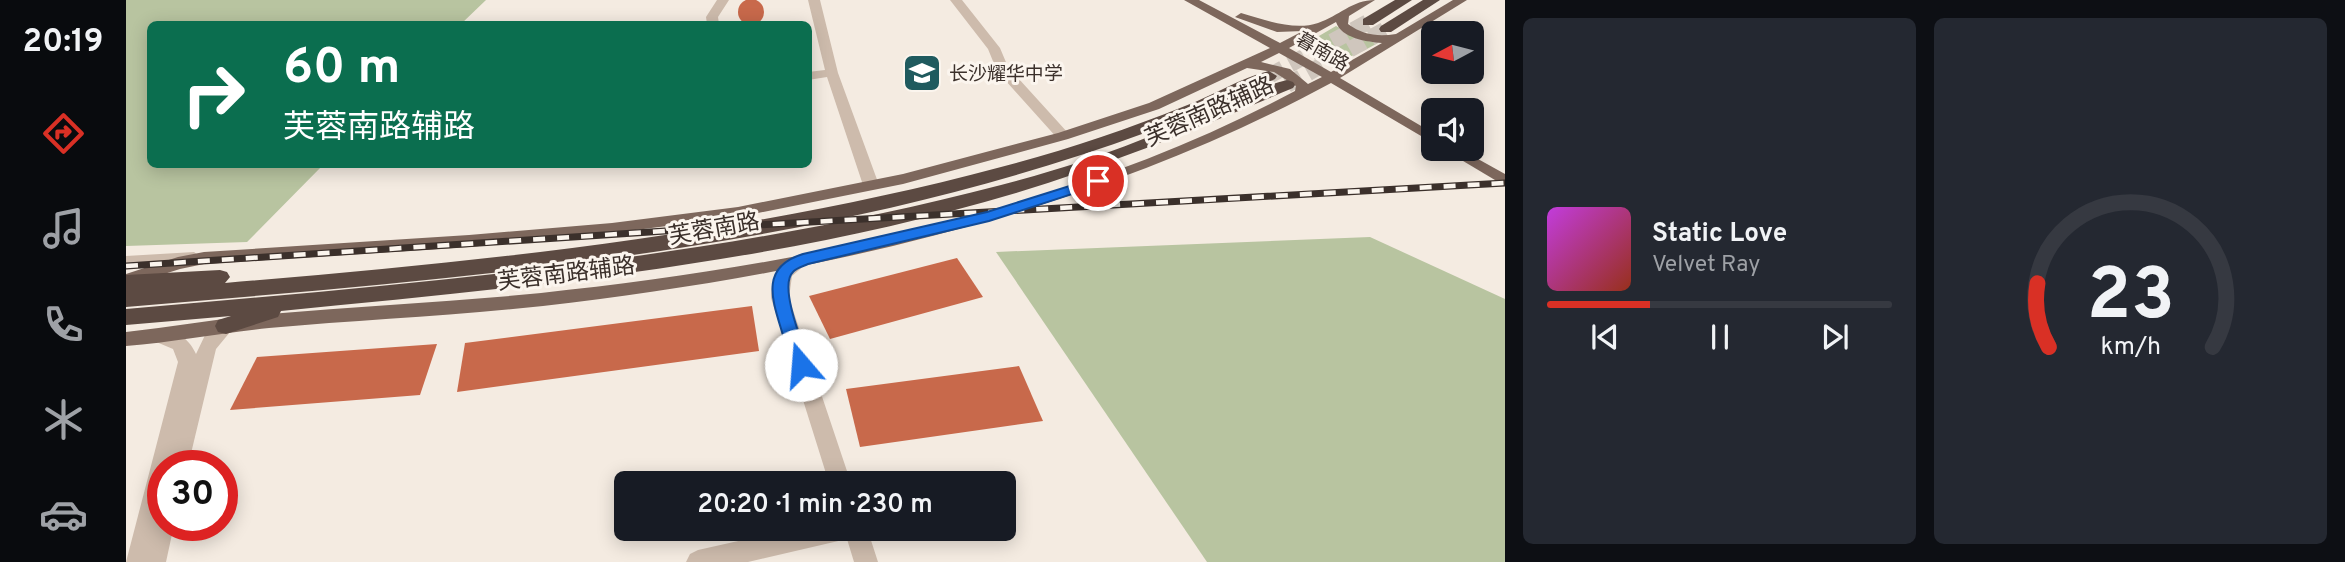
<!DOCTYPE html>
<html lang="en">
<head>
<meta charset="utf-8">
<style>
	:root { --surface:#171b24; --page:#242831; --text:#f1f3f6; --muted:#9ea1a6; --line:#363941; --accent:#d93025 }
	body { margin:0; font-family:Overpass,"Noto Sans SC",sans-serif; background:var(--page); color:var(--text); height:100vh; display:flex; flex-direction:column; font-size:26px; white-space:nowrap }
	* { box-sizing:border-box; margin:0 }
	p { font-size:23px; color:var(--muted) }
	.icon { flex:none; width:38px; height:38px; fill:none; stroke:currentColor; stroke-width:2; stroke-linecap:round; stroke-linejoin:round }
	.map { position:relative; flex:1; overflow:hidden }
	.drawer { display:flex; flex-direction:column; gap:18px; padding:18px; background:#0d0f14; width:840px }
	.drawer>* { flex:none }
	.guide { position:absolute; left:21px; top:21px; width:665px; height:147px; border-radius:10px; box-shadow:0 4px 18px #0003; background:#0b6e4f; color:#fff; overflow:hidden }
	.needle { width:46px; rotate:263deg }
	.tools { position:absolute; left:1295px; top:21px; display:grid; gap:14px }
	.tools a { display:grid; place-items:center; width:63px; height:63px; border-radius:10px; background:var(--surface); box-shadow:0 4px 18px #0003; font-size:35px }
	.speed { position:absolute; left:21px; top:450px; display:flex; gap:14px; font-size:35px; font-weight:700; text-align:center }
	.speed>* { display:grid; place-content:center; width:91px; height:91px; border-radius:50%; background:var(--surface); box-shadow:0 4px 18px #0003; line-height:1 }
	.speed .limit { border:10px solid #d22; background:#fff; color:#111 }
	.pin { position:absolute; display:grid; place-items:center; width:60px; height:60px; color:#fff; margin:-30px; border:4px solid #fff; border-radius:50%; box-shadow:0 2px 7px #0007 }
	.me { position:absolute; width:77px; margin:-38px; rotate:342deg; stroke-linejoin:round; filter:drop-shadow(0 0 5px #0008) }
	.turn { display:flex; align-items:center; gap:24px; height:147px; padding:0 21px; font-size:32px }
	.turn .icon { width:91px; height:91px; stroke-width:2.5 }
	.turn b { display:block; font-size:49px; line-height:60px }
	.drawer .card { flex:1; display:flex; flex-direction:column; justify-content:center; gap:10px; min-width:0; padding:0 24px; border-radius:10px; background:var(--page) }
	.drawer .dial { align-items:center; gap:0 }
	.dial svg { height:182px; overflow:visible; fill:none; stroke:var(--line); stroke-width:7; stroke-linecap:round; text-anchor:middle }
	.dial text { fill:var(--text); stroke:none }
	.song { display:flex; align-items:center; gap:21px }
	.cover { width:84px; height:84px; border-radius:10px; background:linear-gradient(135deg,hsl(290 70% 55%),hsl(10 70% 35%)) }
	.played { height:7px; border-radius:4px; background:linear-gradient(90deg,var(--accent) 30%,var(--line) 30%) }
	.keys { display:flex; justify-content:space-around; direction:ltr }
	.drawer .tiles { flex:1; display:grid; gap:18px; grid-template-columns:repeat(2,1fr) }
	.trip { position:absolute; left:488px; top:471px; width:402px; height:70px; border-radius:10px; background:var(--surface); box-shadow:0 4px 18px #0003; font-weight:600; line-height:70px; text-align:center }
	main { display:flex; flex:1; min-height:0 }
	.menu { display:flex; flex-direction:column; width:126px; justify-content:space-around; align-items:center; background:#090b0e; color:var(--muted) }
	.menu .icon { width:49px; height:49px }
	.menu .current { color:var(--accent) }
	.menu b { font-size:32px; color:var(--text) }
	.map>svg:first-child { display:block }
</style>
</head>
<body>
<main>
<nav class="menu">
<b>20:19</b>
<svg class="icon current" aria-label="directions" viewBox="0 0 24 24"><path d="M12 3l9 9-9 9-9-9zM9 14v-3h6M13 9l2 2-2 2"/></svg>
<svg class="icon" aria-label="music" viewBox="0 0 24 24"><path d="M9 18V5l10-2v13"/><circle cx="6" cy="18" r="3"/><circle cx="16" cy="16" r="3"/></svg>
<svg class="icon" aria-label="phone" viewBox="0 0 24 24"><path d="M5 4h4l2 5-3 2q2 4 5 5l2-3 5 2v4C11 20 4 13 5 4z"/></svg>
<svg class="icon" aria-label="climate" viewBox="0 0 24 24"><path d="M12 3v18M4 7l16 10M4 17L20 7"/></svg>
<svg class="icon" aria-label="car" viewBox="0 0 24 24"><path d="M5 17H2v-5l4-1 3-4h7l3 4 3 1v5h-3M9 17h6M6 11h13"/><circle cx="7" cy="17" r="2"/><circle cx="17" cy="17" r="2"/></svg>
</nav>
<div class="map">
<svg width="1379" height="562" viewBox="0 0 1379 562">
	<rect width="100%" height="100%" fill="#f4ebe1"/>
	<g fill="#b8c4a0">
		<polygon points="0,0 360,0 335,24 24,24 24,164 197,165 121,242 0,246"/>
		<path d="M1210,26l26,14 16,3c-24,13 -47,27 -70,5l-1,-5z"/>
		<polygon points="1244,237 1379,299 1379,562 1081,562 870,252"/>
	</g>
	<g fill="#c8694b">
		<circle cx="625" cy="12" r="13"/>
		<polygon points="831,258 857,297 704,339 683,296"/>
		<polygon points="626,306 633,351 331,392 339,343"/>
		<polygon points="311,344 294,395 104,410 131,357"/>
		<polygon points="893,366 917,421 734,447 720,389"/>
	</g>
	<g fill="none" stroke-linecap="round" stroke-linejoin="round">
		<g stroke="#cfc6bd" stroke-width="16" stroke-dasharray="16 8" stroke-linecap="butt">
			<polyline points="1143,76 1242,22"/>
			<polyline points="1161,85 1260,29"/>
		</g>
		<g fill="#cdbbac" fill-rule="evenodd">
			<polygon points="591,0 603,0 592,17 593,24 581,24 580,17"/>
			<polygon points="682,0 694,0 712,73 753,185 750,188 740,188 737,185 701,77 682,80 682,72 699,70"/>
			<polygon points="824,0 836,0 874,48 882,67 942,133 942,139 932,139 871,71 862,49"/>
			<polygon points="68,252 76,258 74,262 0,268 0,256"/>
			<path d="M677,253l9,6 -20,17 -3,22 62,185h-22l-58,-185c0,-23 10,-38 32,-45z"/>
			<path d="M100,319l7,2 2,5 -19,23 -28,117h-25v36l-4,14 4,-2v11h11l-8,37h-40l52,-200 -5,-13 -19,-8 -2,-5 2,-5c18,-6 35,7 42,23l11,-23z"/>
			<polygon points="671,528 741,528 752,562 728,562 721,539 622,562 560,562 564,554 572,550"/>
		</g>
		<g fill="#7d675c" fill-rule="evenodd">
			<path d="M1058,0h15l81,43 23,-12 -26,1 -42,-15 6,-4c24,7 53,18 77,10 21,-7 34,-23 57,-23l-26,16 -1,8c15,11 30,13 48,10l57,-34h14l-127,78 93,55v10l-102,-60c-241,131 -517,192 -788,223 -92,10 -183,14 -274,22 -48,5 -95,14 -143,18v-14c48,-5 96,-14 144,-18 90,-8 181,-12 271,-21 254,-27 527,-80 754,-202l1,-5 -22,-14 -27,-4 -88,41 -91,30 -165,45 -165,33 -126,16 -143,14 -265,17 -24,5 -54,17v-12l52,-17 26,-5 265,-17 143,-12 126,-16 165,-33 155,-41 91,-30 121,-55zM1210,22c5,16 31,20 46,21l-51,29 -42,-24zM1153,53l43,24 -14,7 -18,-15 -29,-7z"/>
			<polygon points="1317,149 1334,149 1379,174 1379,186"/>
		</g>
		<g fill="#5c4a42" fill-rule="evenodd">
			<polygon points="1269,0 1286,0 1247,25 1237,25 1237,19"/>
			<polygon points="1297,0 1314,0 1265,32 1255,32 1253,29 1255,26"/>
			<path d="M1143,71l8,5 -2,3c-359,166 -761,195 -1149,228v-16l30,-2 -30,2v-16l94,-5 7,2 3,5 -5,6c261,-22 522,-48 776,-116 62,-16 124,-37 184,-61 27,-10 55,-28 84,-35z"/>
			<path d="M1161,80l6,2 2,3 -2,3c-92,39 -182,76 -277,105 -238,71 -489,94 -735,118l-3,6 -52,17 -8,-2 -3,-6 3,-6 13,-4 -105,9v-16c294,-26 589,-49 875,-124 53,-14 108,-31 159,-53 38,-16 88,-42 127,-52z"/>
		</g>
		<defs>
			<polyline id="rail" points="0,266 631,225 1379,183"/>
		</defs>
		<use href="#rail" stroke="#3b302b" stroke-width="7"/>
		<use href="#rail" stroke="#fbf5ee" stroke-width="4.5" stroke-dasharray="12" stroke-linecap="butt"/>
	</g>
	<path fill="#1a73e8" stroke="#114b97" stroke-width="2" d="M972,177l7,4 -2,3 -114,37 -181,43c-4,2 -12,4 -15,8 -15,14 11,75 17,93l-3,5h-12c-6,-12 -9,-25 -13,-38 -10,-33 -22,-65 21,-78l184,-42z"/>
	<defs>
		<symbol id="school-square" viewBox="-11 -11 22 22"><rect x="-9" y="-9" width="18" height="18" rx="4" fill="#1f5a5e" stroke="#fbf5ee"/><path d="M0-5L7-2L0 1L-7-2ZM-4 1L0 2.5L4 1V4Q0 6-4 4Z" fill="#fff"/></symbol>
	</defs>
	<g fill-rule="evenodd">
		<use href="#school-square" x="774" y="51" width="44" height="44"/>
	</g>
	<g text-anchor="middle" stroke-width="6" stroke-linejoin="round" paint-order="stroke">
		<g font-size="19" fill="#3b302b" stroke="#fbf5ee">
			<text transform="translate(1197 51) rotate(30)" y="7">暮南路</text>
		</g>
		<g font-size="19" fill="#3b302b" stroke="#fbf5ee" text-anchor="start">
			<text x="823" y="80">长沙耀华中学</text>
		</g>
		<g font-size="23" fill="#3b302b" stroke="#fbf5ee">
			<text transform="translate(1083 111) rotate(-24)" y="8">芙蓉南路辅路</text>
			<text transform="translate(588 228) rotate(-10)" y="8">芙蓉南路</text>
			<text transform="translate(440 273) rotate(-7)" y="8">芙蓉南路辅路</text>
		</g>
	</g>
</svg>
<div class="tools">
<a><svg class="needle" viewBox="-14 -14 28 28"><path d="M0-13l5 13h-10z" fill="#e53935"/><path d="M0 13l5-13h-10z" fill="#9ea1a6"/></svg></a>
<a><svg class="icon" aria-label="sound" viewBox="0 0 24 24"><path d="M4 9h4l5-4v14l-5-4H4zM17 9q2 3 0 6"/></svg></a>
</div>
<div class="speed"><div class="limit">30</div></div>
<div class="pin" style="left:972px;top:181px;background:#d93025"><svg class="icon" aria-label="arrive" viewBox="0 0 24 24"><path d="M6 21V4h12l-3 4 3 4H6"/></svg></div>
<svg class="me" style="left:675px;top:365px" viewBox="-20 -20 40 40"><circle r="19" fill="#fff"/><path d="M0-13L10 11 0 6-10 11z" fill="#1a73e8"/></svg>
<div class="trip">20:20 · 1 min · 230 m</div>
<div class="guide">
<div class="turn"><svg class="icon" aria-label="right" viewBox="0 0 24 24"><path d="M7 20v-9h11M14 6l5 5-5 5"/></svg><div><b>60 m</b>芙蓉南路辅路</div></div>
</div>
</div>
<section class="drawer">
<div class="tiles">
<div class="card">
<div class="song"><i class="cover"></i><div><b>Static Love</b><p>Velvet Ray</p></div></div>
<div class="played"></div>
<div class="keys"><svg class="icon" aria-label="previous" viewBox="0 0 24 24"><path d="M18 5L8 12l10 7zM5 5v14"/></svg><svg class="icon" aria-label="pause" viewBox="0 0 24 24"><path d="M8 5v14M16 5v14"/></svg><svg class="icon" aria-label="next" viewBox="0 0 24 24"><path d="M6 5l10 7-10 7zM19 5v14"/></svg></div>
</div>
<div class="card dial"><svg viewBox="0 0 100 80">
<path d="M14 69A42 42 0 1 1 86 69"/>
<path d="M14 69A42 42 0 0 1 9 41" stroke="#d93025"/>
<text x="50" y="56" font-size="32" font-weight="700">23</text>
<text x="50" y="72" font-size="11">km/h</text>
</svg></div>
</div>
</section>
</main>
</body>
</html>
